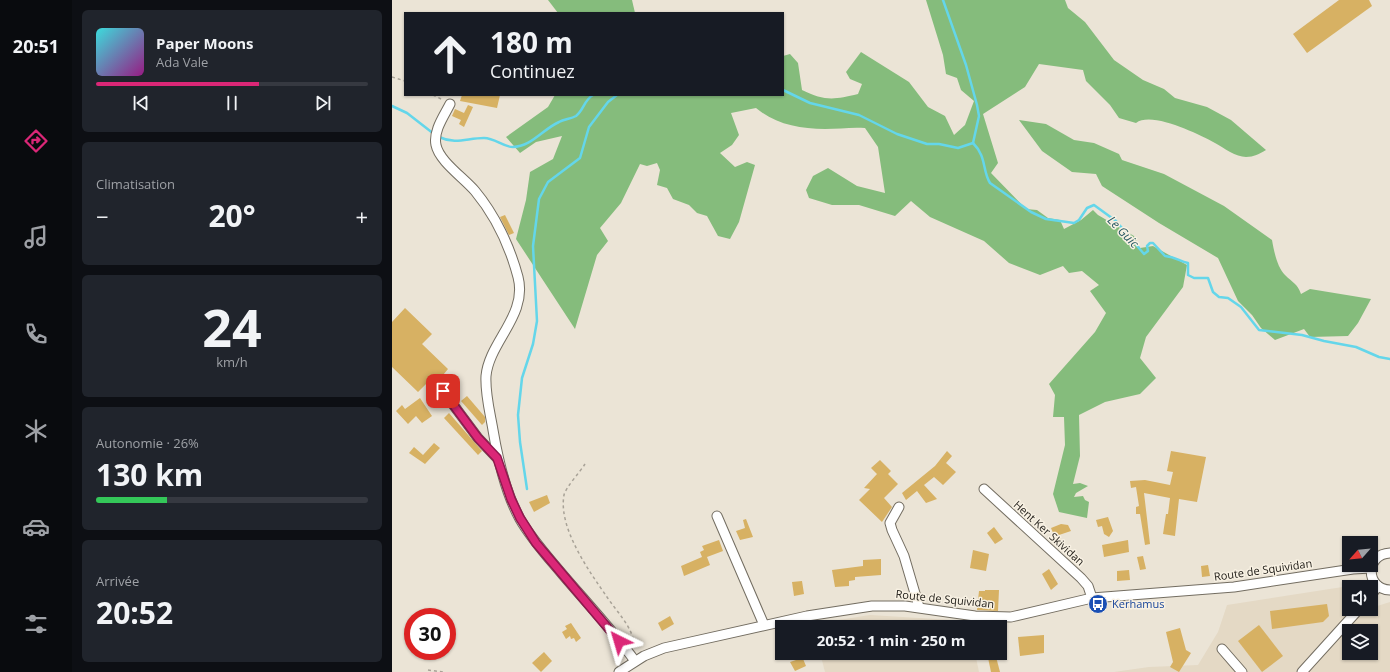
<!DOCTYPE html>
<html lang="fr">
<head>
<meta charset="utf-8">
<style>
	:root { --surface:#171b24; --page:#20242c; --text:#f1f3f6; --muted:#9ea1a6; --line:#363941; --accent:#db2777 }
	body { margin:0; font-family:"Open Sans",sans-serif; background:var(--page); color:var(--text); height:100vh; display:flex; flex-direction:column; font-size:15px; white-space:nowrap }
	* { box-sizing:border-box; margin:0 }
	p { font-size:13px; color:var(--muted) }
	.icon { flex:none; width:22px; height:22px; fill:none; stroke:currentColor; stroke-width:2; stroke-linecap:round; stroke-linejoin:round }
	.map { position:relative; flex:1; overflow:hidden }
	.panel { display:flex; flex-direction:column; gap:10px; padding:10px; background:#0d0f14; width:320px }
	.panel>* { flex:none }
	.top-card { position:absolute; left:12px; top:12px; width:380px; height:84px; border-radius:0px; box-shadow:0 1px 3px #0004; background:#171b24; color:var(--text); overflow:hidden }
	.needle { width:26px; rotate:243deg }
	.fabs { position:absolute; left:950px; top:536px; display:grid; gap:8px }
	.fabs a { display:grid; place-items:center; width:36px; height:36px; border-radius:0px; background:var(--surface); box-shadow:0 1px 3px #0004; font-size:20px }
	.speed { position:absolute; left:12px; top:608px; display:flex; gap:8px; font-size:20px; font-weight:700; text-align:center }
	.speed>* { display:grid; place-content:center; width:52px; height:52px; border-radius:50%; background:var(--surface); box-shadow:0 1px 3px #0004; line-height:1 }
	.speed .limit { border:6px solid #d22; background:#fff; color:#111 }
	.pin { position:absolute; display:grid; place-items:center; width:34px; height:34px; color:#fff; margin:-17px; border-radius:8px; box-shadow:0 2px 6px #0006 }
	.me { position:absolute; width:44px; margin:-22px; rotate:320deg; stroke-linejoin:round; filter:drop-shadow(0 0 3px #0008) }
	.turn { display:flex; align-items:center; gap:14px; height:84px; padding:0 20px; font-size:18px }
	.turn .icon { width:52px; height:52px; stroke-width:2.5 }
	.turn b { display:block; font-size:28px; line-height:34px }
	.big { font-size:30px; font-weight:700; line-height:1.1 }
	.panel .tile { flex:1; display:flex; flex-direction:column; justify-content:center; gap:6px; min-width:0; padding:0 14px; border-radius:6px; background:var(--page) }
	.panel .dial { align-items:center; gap:0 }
	.dial b { font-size:52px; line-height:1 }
	.song { display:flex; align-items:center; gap:12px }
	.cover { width:48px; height:48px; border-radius:6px; background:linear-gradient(135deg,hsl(180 70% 55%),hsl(310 70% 35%)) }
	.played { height:4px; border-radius:2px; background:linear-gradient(90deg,var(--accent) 60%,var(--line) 60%) }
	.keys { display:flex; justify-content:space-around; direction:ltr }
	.heat { display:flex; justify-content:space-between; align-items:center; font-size:22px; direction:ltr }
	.charge { height:6px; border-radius:3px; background:linear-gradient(90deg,#34c759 26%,var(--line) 0) }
	.trip { position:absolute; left:383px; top:620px; width:232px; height:40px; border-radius:0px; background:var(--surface); box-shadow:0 1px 3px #0004; font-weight:700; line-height:40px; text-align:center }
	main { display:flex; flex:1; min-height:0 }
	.menu { display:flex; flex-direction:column; width:72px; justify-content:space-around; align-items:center; background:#090b0e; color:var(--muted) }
	.menu .icon { width:28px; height:28px }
	.menu .selected { color:var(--accent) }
	.menu b { font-size:18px; color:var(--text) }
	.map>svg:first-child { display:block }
</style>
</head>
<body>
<main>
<nav class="menu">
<b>20:51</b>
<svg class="icon selected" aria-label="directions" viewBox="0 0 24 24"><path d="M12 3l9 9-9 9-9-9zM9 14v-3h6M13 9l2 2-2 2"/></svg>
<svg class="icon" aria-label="music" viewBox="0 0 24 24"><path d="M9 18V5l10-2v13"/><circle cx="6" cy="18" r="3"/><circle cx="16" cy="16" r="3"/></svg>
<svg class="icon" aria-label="phone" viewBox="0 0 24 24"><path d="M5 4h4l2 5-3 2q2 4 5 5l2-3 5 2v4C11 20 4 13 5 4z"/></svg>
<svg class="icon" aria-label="climate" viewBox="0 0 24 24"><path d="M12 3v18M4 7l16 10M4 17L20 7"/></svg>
<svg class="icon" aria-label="car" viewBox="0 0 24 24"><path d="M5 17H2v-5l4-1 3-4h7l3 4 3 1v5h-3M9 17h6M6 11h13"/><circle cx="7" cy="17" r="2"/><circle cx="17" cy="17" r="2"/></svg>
<svg class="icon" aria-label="filters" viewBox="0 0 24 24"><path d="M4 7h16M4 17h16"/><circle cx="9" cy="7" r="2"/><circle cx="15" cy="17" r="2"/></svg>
</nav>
<section class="panel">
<div class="tile">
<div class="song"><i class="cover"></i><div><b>Paper Moons</b><p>Ada Vale</p></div></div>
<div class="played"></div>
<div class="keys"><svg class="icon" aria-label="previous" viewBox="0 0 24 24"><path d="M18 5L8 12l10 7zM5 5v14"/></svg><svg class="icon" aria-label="pause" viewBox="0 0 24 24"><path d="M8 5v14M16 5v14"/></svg><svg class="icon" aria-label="next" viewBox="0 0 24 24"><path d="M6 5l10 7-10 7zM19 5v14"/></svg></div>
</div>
<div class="tile"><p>Climatisation</p>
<div class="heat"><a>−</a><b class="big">20°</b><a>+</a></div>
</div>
<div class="tile dial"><b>24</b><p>km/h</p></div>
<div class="tile"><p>Autonomie · 26%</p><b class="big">130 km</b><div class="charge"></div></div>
<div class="tile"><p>Arrivée</p><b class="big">20:52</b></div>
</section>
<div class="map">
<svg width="998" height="672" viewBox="0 0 998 672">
	<rect width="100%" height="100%" fill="#ebe4d6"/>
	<g fill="#e4d9c5" fill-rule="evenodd">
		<path d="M957,586v23h22v-5l3,3 16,-5v70h-276l35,-5 49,-2 20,-33 9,-27zM957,631h22v22h-22z"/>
		<polygon points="478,615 576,621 577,627 416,627 415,625"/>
		<polygon points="428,653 583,653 587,672 433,672"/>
	</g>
	<g fill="#85bc7c">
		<polygon points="156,0 240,0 243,13 166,13"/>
		<path d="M534,0h139l3,8 17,14 29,38 29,20 21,9 11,9 32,9 24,13 35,30c-7,4 -12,7 -20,7 -10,0 -22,-9 -31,-14 -17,-9 -63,-32 -79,-20l-17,-5 -9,-13 -24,-24 -3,-11 -44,-6 -14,23 -42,27 15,49 -7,10 35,36 11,1 11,8 12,2 4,9 17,-9 12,-10 5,5 36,21 6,12 13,-2 34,19 -4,22 -37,50 -6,21 16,20 -16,16 -35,8 -26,13 1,41 -7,28 7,-1 8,3 -12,7 -2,4 9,-1 2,4 4,2 -2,16 -28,-6 -6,-18 12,-49 -1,-28h-11l2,-22 -6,-11 46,-52 11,-19 -16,-22 9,-6 -17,-14 -13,2 -6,-7 -23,9 -31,-12 -25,-22 -54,-24 -19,-16 -16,15 -36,-11h-27l-23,-7 -3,-8 7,-14 15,-8 29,18 28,7 -7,-46 -13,-19c-14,-1 -26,1 -40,1 -26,0 -50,-5 -69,-21l-25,5 8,22 -7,10 -12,8 15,14 12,-5 8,3 -16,57 -9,17 -12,-3 -11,-20 -10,-3 -8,-8 -16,-6 -6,-11 -10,-3 3,-15 -3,-7 -10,3 -7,-2 -19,39 -21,25 8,13 -11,14 -22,74 -59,-90 10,-39 4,-28 23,-13 9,-23 -26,6 -16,11 -14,-16 42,-30 7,-12h228v-39l7,-2 8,9 4,27c22,11 32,10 56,4l4,-10 -12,-5 -4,-7 15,-20 48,30 19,25 17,9 9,19 11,-10 9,-24 -13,-11 -4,-12 -11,-4 -3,-19z"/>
		<path d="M627,120l27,4 28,16 20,3 25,11 3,6 42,14 60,32 48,34c2,11 5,27 13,35 8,8 12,8 16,19l9,-5 61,10 -13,24 -10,13 -38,1 -6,-8 -29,11 -14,-12 -9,-13 -14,-14 -20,-43 -59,-35 -57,-37 -6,-12 -24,-2 -30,-21z"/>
	</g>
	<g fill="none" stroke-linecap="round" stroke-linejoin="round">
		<g stroke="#64d6ea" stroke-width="2.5">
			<polyline points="551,0 574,65 585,105 587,116 581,143"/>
			<polyline points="391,90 418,103 467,115 505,134 535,144 547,144 566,148 581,143"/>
			<polyline points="0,106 15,113 42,134"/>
			<path d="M47,137c17,8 28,1 45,1 11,0 19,9 29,9 18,0 30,-18 46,-25 5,-3 12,-3 17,-6 8,-6 8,-16 17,-21"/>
			<path d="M581,143c14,14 9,27 17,40l41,29 15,7 28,4 5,-3 8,-12 7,-3 22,16 28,33 4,-3 -1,-5 3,-3h3l12,13c11,1 14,5 23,7v12l6,3h14l5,14 6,5 9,1 13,9 18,23 43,5 22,6 32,6 23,10 11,2"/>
			<polyline points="135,489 128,442 126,415 130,378 141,344 145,321 141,246 147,199 156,182 188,158 197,127 216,102 225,95"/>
		</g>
	</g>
	<g fill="#d7b163">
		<polygon points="947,0 977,0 980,6 915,53 901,34"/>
		<polygon points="70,95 108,95 105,108 68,101"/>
		<polygon points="76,105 81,107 72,127 67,124 69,120 60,116 63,109 72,113"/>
		<polygon points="113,215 122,233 117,235 108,217"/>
		<polygon points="13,308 40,334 30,344 56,369 42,386 37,381 26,392 0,367 0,322"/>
		<polygon points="75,396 93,417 93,422 90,425 69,401"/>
		<polygon points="28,398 40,416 30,423 24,416 16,424 4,411 10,405 13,409"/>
		<polygon points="57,413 90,451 86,455 52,418"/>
		<polygon points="42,443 48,448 33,464 17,453 22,447 31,455"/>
		<polygon points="555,451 560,456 554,463 564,472 551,485 542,477 532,485 545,499 534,503 525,491 514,500 510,493 543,466"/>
		<polygon points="779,451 814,457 805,502 787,499 783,536 771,534 774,514 776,514 778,498 752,493 758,544 753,545 748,514 744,514 744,507 747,506 744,487 739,488 738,481 753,480 778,485 781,472 775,471"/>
		<polygon points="488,460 499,471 496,474 506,484 492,498 500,507 490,522 467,500 478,489 472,488 485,474 479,468"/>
		<polygon points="155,495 158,503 142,512 137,502"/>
		<polygon points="716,517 721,531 717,537 712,534 710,526 706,527 704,520"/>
		<polygon points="354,519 361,537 348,540 344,531 353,528 351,520"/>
		<polygon points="669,524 676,525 679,531 667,535 670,543 663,545 659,536 662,535 659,528"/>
		<polygon points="602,527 611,539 603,544 595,533"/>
		<polygon points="327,540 331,551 315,557 318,565 292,576 289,566 310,557 308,552 312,550 310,546"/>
		<polygon points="736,540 737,552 712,557 710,545"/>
		<polygon points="581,550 597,554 594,571 578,568"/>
		<polygon points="751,556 754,569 748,570 745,557"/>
		<polygon points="489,559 489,575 463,577 463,580 457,581 457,586 443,587 440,570 471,566 471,560"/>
		<polygon points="816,565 818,576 810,577 809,566"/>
		<polygon points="657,569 666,584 659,590 650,574"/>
		<polygon points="737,570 738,580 725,581 725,571"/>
		<polygon points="410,581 412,594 402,596 400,582"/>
		<polygon points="593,590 607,590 606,611 585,610 587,591 593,591"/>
		<polygon points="935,604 937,616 931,622 880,629 878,611"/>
		<polygon points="278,616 282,624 270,631 266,623"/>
		<polygon points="179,623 189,638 184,642 182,638 179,639 178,636 174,639 170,632 175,629 173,626"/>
		<polygon points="867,625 891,656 870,672 846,641"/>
		<polygon points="788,628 794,650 799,653 787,672 778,667 781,662 774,632"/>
		<polygon points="652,635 652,653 628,656 626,637"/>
		<polygon points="152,652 160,661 149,672 140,663"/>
		<polygon points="595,653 603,653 608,672 599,672"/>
		<polygon points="409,654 414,666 403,671 398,662 404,660 402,657"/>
	</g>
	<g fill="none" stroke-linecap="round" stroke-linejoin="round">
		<defs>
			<g id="street">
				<path d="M58,104c-6,12 -17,27 -14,41 3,16 28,33 39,46 20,24 35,56 43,86 10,38 -29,65 -32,99 -1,18 4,36 7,54 5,30 12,62 27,89 12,21 28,38 43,56 24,28 50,56 72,86"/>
				<polyline points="51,391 86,438 105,458"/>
				<polyline points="592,489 689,578 696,586 700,598"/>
				<polyline points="507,507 498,523 500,530 512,556 527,607"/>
				<polyline points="325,516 372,625"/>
				<path d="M998,553c-25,1 -25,36 0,37"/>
				<polyline points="979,595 986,586"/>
				<polyline points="830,649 850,672"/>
				<polyline points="227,672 252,656 272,648 415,616 480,606 513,606 583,616 619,617 700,598 842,587 961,569 979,568"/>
				<polyline points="910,672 967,609"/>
			</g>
		</defs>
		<use href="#street" stroke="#736d61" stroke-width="11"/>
		<g stroke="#a8a297" stroke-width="1.5" stroke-dasharray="3 3" stroke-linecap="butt">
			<polyline points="0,77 13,81"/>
			<polyline points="41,95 51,100"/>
			<path d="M193,464c-5,8 -19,23 -21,31 -6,33 25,76 43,102 10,15 22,26 27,44l-2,3"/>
			<path d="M722,605c10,5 27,1 37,-2"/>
			<polyline points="36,670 51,672"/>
		</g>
		<use href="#street" stroke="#fff" stroke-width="9"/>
	</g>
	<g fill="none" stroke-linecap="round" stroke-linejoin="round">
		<defs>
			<polyline id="route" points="51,391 86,438 105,458 119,499 128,518 144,543 227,641"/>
		</defs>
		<use href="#route" stroke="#8e194d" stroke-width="10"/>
		<use href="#route" stroke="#db2777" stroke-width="7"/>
	</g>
	<defs>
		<symbol id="bus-disc" viewBox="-11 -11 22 22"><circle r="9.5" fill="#1a4fb4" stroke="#f8f1e3"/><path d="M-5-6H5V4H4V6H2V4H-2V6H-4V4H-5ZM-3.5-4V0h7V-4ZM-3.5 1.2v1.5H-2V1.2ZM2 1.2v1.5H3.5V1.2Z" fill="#fff"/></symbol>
	</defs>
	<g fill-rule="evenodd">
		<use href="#bus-disc" x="695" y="593" width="22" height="22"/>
	</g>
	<g text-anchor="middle" stroke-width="3" stroke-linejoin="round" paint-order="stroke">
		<g font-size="11" fill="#23201b" stroke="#f8f1e3">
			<text transform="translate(657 533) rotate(42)" y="4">Hent Ker Skividan</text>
			<text transform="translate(871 570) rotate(-8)" y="4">Route de Squividan</text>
			<text transform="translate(553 599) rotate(6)" y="4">Route de Squividan</text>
		</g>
		<g font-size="11" fill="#164399" stroke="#f8f1e3" text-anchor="start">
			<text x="720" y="608">Kerhamus</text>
		</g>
		<g font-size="12" font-style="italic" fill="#275861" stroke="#f8f1e3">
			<text transform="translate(731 232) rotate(46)" y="4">Le Guic</text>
		</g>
	</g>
</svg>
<div class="fabs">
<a><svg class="needle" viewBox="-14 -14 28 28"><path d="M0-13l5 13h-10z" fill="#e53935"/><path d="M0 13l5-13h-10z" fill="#9ea1a6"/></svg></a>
<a><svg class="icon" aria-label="sound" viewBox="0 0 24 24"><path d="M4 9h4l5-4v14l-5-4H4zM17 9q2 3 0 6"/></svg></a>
<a><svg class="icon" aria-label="layers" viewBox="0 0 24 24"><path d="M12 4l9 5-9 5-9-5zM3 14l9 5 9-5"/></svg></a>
</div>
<div class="speed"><div class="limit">30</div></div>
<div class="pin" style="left:51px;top:391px;background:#d93025"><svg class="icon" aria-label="arrive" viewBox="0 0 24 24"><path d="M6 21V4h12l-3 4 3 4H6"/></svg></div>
<svg class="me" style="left:227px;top:641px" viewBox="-20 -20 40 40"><path d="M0-17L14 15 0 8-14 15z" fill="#db2777" stroke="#fff" stroke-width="4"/></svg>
<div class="trip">20:52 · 1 min · 250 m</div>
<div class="top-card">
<div class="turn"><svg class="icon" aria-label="ahead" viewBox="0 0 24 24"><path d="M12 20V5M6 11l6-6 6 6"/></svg><div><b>180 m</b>Continuez</div></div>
</div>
</div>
</main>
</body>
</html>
